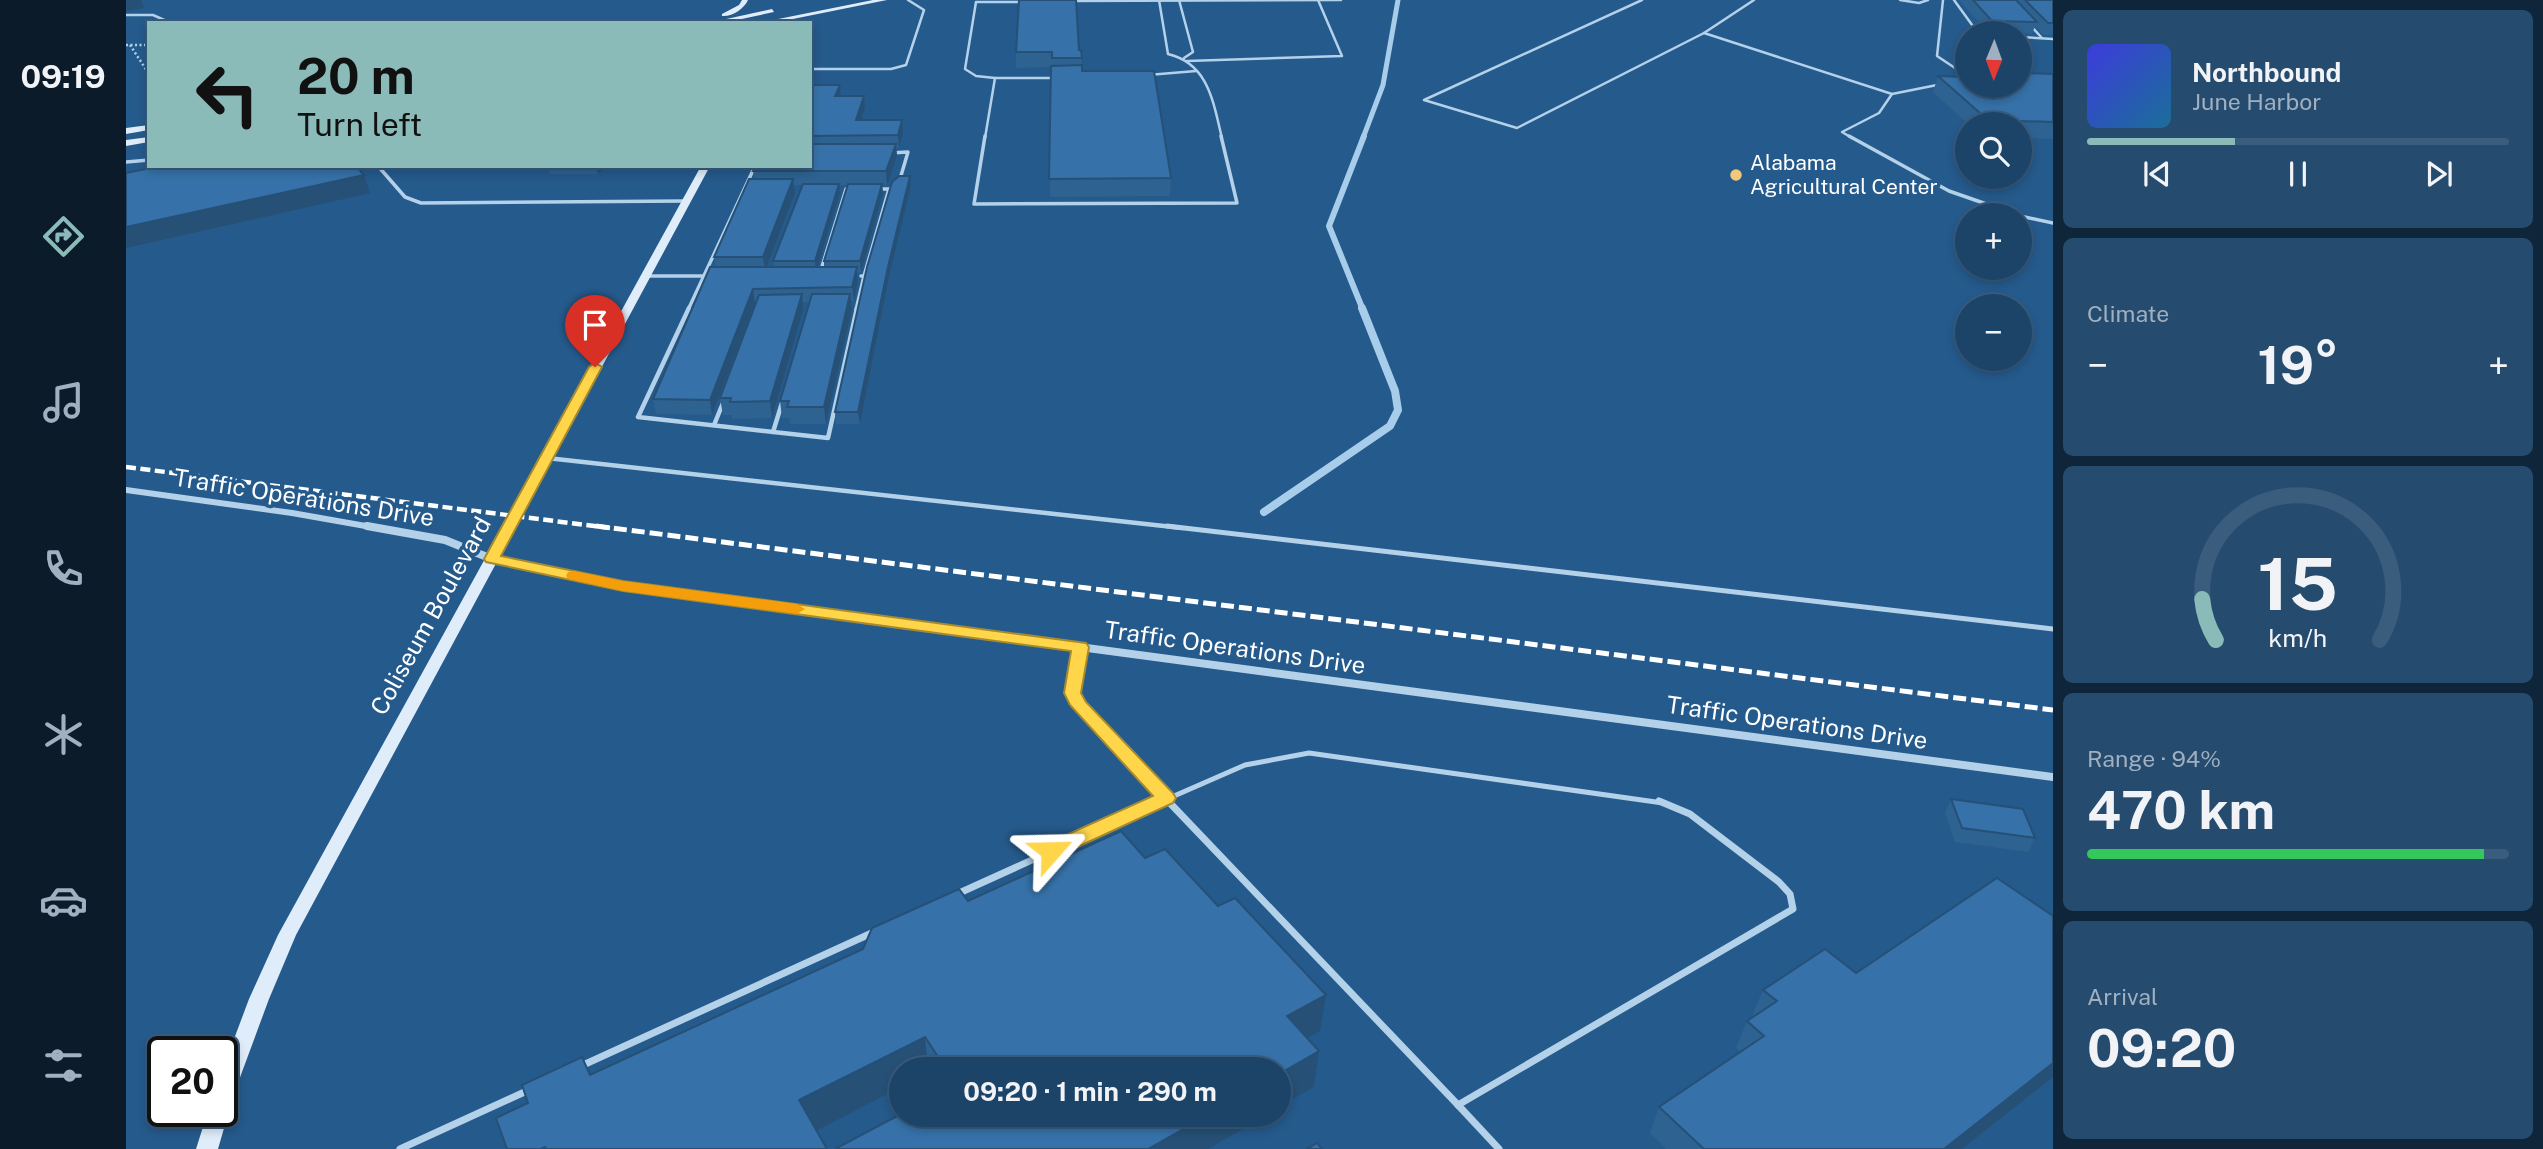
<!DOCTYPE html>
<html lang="en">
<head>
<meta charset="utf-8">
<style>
	:root { --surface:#1c4469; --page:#254b6f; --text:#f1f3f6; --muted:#a0b0c0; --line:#3a5c7d; --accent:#8bbbb9 }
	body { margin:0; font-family:"Public Sans",sans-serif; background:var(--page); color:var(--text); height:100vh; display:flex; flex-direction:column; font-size:26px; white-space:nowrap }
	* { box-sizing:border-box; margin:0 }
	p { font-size:23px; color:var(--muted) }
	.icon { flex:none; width:38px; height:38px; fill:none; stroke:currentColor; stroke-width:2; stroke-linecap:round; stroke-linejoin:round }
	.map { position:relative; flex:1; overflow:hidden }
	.details { display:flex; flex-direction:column; gap:10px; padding:10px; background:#0f253a; width:490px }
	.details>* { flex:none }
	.banner { position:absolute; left:21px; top:21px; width:665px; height:147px; border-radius:0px; box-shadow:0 4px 10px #0003,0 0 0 2px var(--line); background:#8bbbb9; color:#111; overflow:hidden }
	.needle { width:46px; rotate:181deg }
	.controls { position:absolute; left:1829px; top:21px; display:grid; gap:14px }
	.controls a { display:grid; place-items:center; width:77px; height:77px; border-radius:50%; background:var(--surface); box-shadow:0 4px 10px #0003,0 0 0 2px var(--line); font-size:35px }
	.speed { position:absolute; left:21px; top:1036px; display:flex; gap:14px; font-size:35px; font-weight:700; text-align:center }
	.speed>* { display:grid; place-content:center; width:91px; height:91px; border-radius:50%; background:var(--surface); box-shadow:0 4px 10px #0003,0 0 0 2px var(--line); line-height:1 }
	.speed .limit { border:4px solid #111; border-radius:10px; background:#fff; color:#111 }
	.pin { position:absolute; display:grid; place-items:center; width:60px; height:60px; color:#fff; margin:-72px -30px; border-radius:50% 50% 50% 0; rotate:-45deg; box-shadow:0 0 7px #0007 }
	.pin .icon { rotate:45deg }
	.me { position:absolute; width:77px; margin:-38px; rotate:65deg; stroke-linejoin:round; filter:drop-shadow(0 0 5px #0008) }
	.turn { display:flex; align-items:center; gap:24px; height:147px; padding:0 35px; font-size:32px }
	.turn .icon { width:91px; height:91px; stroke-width:2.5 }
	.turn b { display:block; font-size:49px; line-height:60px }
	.big { font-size:52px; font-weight:700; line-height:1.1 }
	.details .tile { flex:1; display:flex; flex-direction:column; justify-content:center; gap:10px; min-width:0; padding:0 24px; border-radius:10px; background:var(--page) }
	.details .dial { align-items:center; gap:0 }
	.dial svg { height:182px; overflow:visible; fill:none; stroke:var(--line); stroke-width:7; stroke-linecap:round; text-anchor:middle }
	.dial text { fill:var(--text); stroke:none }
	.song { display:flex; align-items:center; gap:21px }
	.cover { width:84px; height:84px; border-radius:10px; background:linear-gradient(135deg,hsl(240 70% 55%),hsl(200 70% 35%)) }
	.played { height:7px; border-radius:4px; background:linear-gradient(90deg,var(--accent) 35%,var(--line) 35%) }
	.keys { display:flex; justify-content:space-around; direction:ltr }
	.heat { display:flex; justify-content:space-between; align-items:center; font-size:38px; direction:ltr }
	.charge { height:10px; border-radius:5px; background:linear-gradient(90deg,#34c759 94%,var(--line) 0) }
	.trip { position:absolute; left:763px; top:1057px; width:402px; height:70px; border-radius:35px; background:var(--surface); box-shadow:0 4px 10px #0003,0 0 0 2px var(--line); font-weight:700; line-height:70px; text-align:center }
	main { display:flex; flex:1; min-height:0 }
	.menu { display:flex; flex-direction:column; width:126px; justify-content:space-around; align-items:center; background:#0b1b2a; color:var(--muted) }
	.menu .icon { width:49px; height:49px }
	.menu .active { color:var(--accent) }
	.menu b { font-size:32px; color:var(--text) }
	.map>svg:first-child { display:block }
</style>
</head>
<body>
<main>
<nav class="menu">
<b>09:19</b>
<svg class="icon active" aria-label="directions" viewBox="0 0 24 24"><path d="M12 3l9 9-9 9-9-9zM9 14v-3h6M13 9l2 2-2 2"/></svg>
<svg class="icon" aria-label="music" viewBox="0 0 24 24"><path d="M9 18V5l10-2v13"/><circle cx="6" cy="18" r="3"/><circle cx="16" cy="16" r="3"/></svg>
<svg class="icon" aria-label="phone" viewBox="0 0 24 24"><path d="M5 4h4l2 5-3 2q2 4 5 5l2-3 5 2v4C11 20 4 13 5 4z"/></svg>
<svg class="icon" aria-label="climate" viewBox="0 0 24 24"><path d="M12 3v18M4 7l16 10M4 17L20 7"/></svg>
<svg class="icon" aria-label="car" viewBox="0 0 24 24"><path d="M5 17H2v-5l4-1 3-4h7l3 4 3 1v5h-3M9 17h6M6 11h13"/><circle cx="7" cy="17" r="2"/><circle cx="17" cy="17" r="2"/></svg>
<svg class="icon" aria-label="filters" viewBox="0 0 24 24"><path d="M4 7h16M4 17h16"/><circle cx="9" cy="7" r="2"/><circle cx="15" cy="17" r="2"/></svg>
</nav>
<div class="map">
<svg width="1927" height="1149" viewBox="0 0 1927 1149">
	<rect width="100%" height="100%" fill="#255a8c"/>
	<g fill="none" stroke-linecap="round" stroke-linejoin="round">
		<polyline stroke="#a8cdeb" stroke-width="5" points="1237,138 1257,85 1272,0"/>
		<polyline stroke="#a8cdeb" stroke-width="6" points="1237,310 1203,226 1238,136"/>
		<polyline stroke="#a8cdeb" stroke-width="8" points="1138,512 1264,426 1272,410 1269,391 1236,308"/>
		<g stroke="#b4d1ea" stroke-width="2.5" stroke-dasharray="2 2.5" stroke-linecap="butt">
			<polyline points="0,45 23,45"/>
			<polyline points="4,45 23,74"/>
		</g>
		<g stroke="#b4d1ea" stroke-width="2.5">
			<path d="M1033,0l9,54c41,10 45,48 54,84"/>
			<polyline points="1053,0 1067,52 1058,58"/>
			<polyline points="1516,0 1298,100 1391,128 1578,33 1628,0"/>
			<polyline points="1774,0 1793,3 1802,0"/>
			<polyline points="1817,0 1811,56 1841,76"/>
			<polyline points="1828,0 1849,29 1858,33"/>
			<polyline points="945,1 1215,0"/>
			<polyline points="0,15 27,15 45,23"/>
			<polyline points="1904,25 1916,38"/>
			<polyline points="1578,33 1766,94 1816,84"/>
			<polyline points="1894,37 1927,39"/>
			<polyline points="1061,61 1216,56 1192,0"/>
			<polyline points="684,69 765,69 780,65 798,10 782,0"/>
			<polyline points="1022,75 1070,71"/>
			<polyline points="869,78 850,76 839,69 850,2 897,2"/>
			<polyline points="859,138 869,78 931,78"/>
			<polyline points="1726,138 1716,132 1753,113 1766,94"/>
		</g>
		<g stroke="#b4d1ea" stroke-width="3.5">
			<polyline points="859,136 848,204 1111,203 1095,136"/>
			<polyline points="1723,136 1823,191 1892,215"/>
			<polyline points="764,153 782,152 774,179"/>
			<polyline points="0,162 23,160"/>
			<polyline points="252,166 279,197 295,203 559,201"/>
			<polyline points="1894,216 1927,223"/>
			<polyline points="694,273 720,189"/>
			<polyline points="518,276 578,276"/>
			<polyline points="735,276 738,276 763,189 752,189"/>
			<polyline points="562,310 629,166"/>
			<polyline points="730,310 738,276"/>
		</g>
		<g stroke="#b4d1ea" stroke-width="4.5">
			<polyline points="563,308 512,417 702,438 731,308"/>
			<polyline points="588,425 597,403"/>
			<polyline points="647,432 656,403"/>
			<polyline points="421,458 1056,528"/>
		</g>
		<g stroke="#b4d1ea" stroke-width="5">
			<polyline points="1041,526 1927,629"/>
			<polyline points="954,647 946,693 963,718 1044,803"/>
			<polyline points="1032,803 1119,765 1183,753 1537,803"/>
		</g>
		<g stroke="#b4d1ea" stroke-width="7">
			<polyline points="1042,801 1332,1105"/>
			<polyline points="831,894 1036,801"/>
			<polyline points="455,1066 748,932"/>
			<polyline points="274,1149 405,1089"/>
			<polyline points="1373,1149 1332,1105 1667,909 1664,894 1653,882 1564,814 1533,801"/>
		</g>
		<polyline stroke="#b4d1ea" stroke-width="6" points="0,490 166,513 251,528"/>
		<polyline stroke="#b4d1ea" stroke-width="8" points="241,526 319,540 366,559 497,586 1927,777"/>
		<g fill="#dfecf9" fill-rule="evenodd">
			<path d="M616,0h6c-4,9 -16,17 -26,16v-2l17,-9z"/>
			<polygon points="747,0 761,0 647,23 632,23"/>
			<polygon points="646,9 648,12 597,23 582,23"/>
			<polygon points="23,125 23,130 0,134 0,128"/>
			<polygon points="23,137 23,142 0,146 0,140"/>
			<polygon points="575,166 584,166 170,935 143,999 106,1099 101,1106 103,1111 92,1149 70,1149 82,1111 96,1111 96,1071 123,999 152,935"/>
		</g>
		<polyline stroke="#fff" stroke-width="4.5" stroke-dasharray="10 4.5" stroke-linecap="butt" points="0,467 484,528"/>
		<polyline stroke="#fff" stroke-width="5" stroke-dasharray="13 5" stroke-linecap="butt" points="470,526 1927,710"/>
	</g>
	<g fill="#2e6291" fill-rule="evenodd">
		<polygon points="1833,0 1927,0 1927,35 1918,35 1909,26 1906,34 1862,32"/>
		<polygon points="955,50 956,71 1045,178 1044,196 924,197 925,67 890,68 890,52"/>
		<polygon points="1927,74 1927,139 1894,138 1894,124 1842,124 1807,92 1812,76 1841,86"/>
		<path d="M684,85h30l1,11h23l1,12 -4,12 42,13 -4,15h-3l1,8 -10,29h-5l1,8 -22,79h-3v8l-4,21h-3l1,8 -26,115h-36l-1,-6h-7l-2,-17 30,-99h-8l1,8 -31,108 -40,1v-4h-9l-3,-17 36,-95 -44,112 -56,-1 -3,-15 63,-132 -2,-10 41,-78 -2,-8 57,-5zM668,185h9l-30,76 1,6h-7l28,-74zM713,185h9l-24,76v6h-7l23,-74z"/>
		<polygon points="422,166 481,166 472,174 424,174"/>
		<polygon points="784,176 785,186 763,277 734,424 710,424 709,412"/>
		<polygon points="1825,799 1909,838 1902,852 1829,842 1819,813"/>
		<polygon points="1019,858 1194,1031 1181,1038 1193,1051 1188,1087 1153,1107 1153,1069 775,1069 775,1087 690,1130 464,1075 842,901"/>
		<polygon points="1730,973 1927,1077 1836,1149 1540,1149 1524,1133 1533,1107 1615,1052 1610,1048 1621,1021 1627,1017 1626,1016 1637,990"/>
	</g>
	<g fill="#265076">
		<polygon points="0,0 15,0 18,8 0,11"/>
		<polygon points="714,85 715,97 709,96"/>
		<polygon points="738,96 739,108 731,133 730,120"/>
		<polygon points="776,120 777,133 773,148 772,135"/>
		<polygon points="770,144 771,156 761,185 760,171"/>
		<polygon points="470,166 481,166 472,174"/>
		<polygon points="238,175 244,193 0,248 0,227"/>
		<polygon points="784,176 785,186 763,277 734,424 732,412 762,267"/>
		<polygon points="667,179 669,193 639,272 637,257"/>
		<polygon points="713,184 714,193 690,272 689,261"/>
		<polygon points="756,184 757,193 735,272 734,261"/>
		<polygon points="731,267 732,280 728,301 726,287"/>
		<polygon points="627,289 629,303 586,415 584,400"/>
		<polygon points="676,294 677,310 646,418 644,401"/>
		<polygon points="724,294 726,309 700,424 698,407"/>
		<polygon points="1200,995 1194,1031 1157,1052 1161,1016"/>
		<polygon points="799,1037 802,1069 775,1069 775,1087 680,1136 673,1100"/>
		<polygon points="1193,1051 1188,1087 1153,1107 1153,1074"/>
		<polygon points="1927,1063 1927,1077 1836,1149 1818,1149"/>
		<polygon points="1082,1115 1141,1115 1082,1149 1022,1149"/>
	</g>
	<g fill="#3672a9" stroke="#265076" stroke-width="2">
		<polygon points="893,0 950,0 953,50 955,50 956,58 926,58 926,52 890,52"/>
		<polygon points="1847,0 1890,0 1911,22 1866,21"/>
		<polygon points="1899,0 1927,0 1927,23 1922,23"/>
		<polygon points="956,65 956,71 1028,71 1045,178 923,179 925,66"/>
		<polygon points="1894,73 1927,74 1927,122 1862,120 1812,76 1841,77 1841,86 1894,86"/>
		<polygon points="684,85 714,85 709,96 738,96 730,120 776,120 772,135 684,136"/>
		<polygon points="684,144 770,144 760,171 627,171 630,166 684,166"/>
		<polygon points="35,166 230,166 238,175 0,227 0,173"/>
		<polygon points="773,176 784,176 762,267 732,412 709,412 741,267 766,182"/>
		<polygon points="623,179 667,179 637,257 588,257"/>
		<polygon points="677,184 713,184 689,261 647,261"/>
		<polygon points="722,184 756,184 734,261 698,261"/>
		<polygon points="584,267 731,267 726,287 627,289 584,400 527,399"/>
		<polygon points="676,294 644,401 604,402 605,398 594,398 633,295"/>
		<polygon points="686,294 724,294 698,407 661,407 663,401 654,401"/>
		<polygon points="1825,799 1897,809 1909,838 1836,828"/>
		<polygon points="995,831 1019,858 1039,849 1092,906 1109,898 1200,995 1161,1016 1193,1051 1153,1074 1153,1069 820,1069 799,1037 673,1100 701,1149 420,1149 419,1147 415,1149 381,1149 370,1118 402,1103 396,1085 456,1057 464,1075 737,949 746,928 833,889 842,901"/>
		<polygon points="1871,878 1927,916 1927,1063 1818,1149 1578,1149 1533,1107 1638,1036 1621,1021 1651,1001 1637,990 1699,949 1730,973"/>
		<polygon points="775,1114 775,1115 1082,1115 1022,1149 709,1149"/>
		<polygon points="1191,1143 1196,1149 1181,1149"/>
	</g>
	<polygon fill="#ffd54a" stroke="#a68a30" stroke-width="2" points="469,363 476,367 375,556 497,581 960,643 963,647 955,693 960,702 1047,793 1050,798 1047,803 932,856 925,858 918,856 915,851 918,845 1027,796 944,705 938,693 945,651 497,591 360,562 358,559 463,367"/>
	<polygon fill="#f59e0b" points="448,571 497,581 671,604 679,609 671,614 497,591 442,579 440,576 442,572"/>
	<circle fill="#f4c779" stroke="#255a8c" stroke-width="2.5" cx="1610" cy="175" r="7"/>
	<g text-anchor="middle" stroke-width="7" stroke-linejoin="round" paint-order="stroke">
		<g font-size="21" fill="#fff" stroke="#255a8c" text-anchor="start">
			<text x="1624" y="170">Alabama<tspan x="1624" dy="24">Agricultural Center</tspan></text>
		</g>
		<g font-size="24" fill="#fff" stroke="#255a8c">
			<text transform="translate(178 498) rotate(9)" y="8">Traffic Operations Drive</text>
			<text transform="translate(305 616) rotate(-61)" y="8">Coliseum Boulevard</text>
			<text transform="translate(1109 648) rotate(8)" y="8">Traffic Operations Drive</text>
			<text transform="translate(1671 723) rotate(8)" y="8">Traffic Operations Drive</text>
		</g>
	</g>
</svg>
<div class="controls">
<a><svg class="needle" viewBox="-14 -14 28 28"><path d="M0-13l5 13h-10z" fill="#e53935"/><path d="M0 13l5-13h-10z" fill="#a0b0c0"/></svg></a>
<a><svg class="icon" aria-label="search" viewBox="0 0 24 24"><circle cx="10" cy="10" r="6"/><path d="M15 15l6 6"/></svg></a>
<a>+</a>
<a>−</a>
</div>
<div class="speed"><div class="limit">20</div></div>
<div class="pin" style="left:469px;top:367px;background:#d93025"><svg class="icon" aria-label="arrive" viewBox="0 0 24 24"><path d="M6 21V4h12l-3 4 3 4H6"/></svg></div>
<svg class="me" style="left:925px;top:851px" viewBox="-20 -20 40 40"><path d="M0-17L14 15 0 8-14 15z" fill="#ffd54a" stroke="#fff" stroke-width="4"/></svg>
<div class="trip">09:20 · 1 min · 290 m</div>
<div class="banner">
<div class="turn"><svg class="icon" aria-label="left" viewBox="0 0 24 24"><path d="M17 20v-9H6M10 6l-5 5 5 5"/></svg><div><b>20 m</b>Turn left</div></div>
</div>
</div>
<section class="details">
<div class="tile">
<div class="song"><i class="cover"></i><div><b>Northbound</b><p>June Harbor</p></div></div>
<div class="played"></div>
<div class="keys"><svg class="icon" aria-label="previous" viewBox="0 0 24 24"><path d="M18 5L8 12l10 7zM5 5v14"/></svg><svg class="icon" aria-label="pause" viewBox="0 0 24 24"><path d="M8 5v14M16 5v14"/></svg><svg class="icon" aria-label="next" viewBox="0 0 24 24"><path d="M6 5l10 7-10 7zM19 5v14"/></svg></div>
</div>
<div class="tile"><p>Climate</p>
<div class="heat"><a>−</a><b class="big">19°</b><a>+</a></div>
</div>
<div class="tile dial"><svg viewBox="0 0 100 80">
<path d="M14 69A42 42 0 1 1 86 69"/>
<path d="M14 69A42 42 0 0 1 8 51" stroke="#8bbbb9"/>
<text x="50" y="56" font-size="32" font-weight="700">15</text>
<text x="50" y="72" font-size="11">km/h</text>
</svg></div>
<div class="tile"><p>Range · 94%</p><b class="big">470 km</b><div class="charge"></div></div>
<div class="tile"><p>Arrival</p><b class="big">09:20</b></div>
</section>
</main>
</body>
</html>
